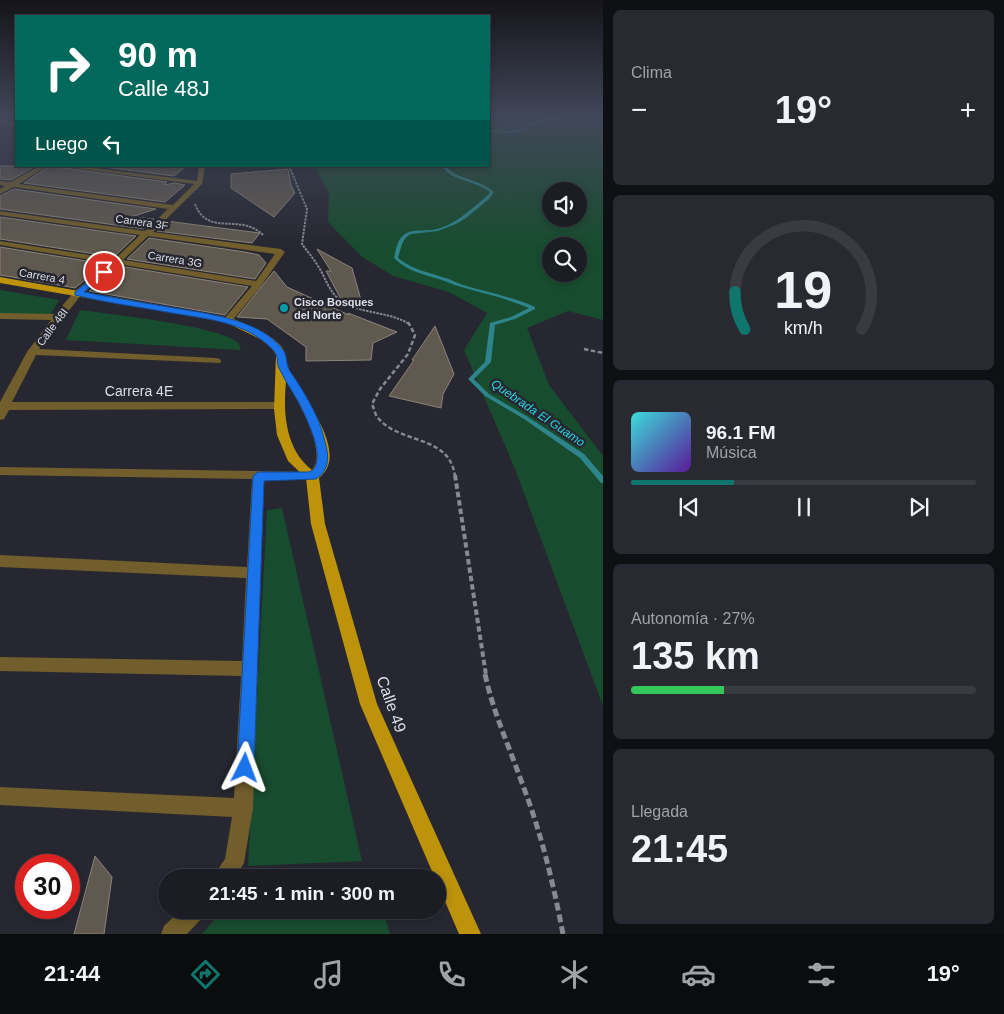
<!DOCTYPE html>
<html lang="es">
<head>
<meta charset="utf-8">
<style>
	:root { --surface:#1c1d24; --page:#292a31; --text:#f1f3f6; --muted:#a0a2a6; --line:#3a3b41; --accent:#0f766e }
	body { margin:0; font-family:Helvetica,sans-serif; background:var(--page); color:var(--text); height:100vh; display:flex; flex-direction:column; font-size:19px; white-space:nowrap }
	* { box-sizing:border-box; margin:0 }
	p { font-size:16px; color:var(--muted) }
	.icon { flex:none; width:28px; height:28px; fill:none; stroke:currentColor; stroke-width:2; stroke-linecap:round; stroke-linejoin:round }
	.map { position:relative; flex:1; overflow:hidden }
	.side { display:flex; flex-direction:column; gap:10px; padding:10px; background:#0f1014; width:401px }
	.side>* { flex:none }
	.guide { position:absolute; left:15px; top:15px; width:475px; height:152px; border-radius:0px; box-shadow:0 2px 8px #0003,0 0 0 1px var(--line); background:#00695c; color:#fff; overflow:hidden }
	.buttons { position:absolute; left:542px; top:182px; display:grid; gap:10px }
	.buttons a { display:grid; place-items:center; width:45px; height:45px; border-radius:50%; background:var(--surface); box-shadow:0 2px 8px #0003,0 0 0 1px var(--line); font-size:25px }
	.speed { position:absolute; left:15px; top:854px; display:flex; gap:10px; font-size:25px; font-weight:700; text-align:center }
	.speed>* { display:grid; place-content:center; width:65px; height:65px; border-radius:50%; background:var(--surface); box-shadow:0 2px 8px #0003,0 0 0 1px var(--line); line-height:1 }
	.speed .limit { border:8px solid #d22; background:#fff; color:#111 }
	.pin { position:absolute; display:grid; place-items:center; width:42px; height:42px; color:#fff; margin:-21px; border:2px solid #fff; border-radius:50%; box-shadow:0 1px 5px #0007 }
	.me { position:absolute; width:55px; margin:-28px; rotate:3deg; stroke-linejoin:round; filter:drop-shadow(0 0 4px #0008) }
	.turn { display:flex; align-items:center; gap:18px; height:105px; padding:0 20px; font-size:22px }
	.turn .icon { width:65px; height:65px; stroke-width:2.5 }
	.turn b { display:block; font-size:35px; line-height:42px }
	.then { display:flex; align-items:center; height:48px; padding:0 20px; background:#0003; gap:10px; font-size:19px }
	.big { font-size:38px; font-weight:700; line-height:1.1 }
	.side .card { flex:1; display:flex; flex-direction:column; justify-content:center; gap:8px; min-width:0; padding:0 18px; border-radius:8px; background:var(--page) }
	.side .dial { align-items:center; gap:0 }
	.dial svg { height:130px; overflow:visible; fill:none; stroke:var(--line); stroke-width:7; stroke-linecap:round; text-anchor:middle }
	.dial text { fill:var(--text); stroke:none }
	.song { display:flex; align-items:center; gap:15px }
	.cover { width:60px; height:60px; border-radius:8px; background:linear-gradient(135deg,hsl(180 70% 55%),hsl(270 70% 35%)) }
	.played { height:5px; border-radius:2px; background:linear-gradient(90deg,var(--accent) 30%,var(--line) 30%) }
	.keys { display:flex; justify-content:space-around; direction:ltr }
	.heat { display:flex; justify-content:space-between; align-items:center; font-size:28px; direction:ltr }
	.charge { height:8px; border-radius:4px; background:linear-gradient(90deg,#34c759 27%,var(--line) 0) }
	.trip { position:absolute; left:158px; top:869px; width:288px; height:50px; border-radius:25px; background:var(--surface); box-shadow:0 2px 8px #0003,0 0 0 1px var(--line); font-weight:700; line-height:50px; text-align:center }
	.menu { display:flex; height:80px; justify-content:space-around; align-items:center; background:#0b0c0e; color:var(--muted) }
	.menu .icon { width:35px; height:35px }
	.menu .active { color:var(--accent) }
	.menu b { font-size:22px; color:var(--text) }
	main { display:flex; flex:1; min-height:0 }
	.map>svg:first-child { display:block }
</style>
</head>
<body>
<main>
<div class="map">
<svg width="603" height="934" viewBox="0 0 603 934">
	<rect width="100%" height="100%" fill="#262730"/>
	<polygon fill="#2c2d3d" points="0,124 16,129 16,166 40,166 15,181 0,179"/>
	<g fill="#184c2f" fill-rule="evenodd">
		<path d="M489,116h114v204l-35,-9 -41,17 22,57 54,71v250l-88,-237 -51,-119 23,-37 -38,-21 -56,-16 -32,-20 -33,-34 1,-29 -15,-27h175zM579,191v28h-28v-28zM551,246h28v28h-28z"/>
		<polygon points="0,290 59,300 51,314 0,314"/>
		<path d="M80,310c28,4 142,16 158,33 2,2 2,5 3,7l-175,-10z"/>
		<polygon points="282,508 362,861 248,866 267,510"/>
		<polygon points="223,910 383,910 390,934 202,934"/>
	</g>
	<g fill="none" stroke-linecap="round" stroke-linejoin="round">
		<g fill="#2d848a" fill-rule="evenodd">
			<polygon points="566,116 572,116 531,125 526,130 512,133 489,132 489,130 512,131 524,128 529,123"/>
			<path d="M442,166h4c8,13 34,13 48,26l-5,7 -23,19 -10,6 -18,7 -27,3c-9,4 -10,14 -13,24 17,13 28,13 47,20 5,1 10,4 15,6 25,8 50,12 75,23v2l-20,10 -20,6 -4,37 -17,17 15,15 39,23 56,37 19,22v7h-2l-21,-25 -56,-39 -39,-23 -17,-17 17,-17 5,-39 21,-6 18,-9c-23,-10 -47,-15 -71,-22 -7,-2 -12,-5 -19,-7 -17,-5 -32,-8 -45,-21 2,-8 3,-19 11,-24 7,-5 19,-3 27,-4 19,-3 32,-15 47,-27 4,-4 8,-6 11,-11 -14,-12 -38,-10 -48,-26z"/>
		</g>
	</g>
	<g fill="#60594f" stroke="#8c8479">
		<polygon points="0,166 35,166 11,180 0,179"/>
		<polygon points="49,166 167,182 164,185 175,183 185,185 165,202 24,183"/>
		<polygon points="96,166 186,166 174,176"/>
		<polygon points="288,169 291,185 295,193 274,217 231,188 231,174"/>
		<polygon points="14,189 156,209 131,217 154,219 144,229 0,209 0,196"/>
		<polygon points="0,217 136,236 114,257 0,239"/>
		<polygon points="167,221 197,225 260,233 252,243 157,231"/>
		<polygon points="149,238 245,252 259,255 266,263 255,279 127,259"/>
		<polygon points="0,247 105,264 75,288 70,287 0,275"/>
		<polygon points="317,249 352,268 361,300 344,305 326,271 331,271"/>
		<polygon points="119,266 248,287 225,315 89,291"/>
		<polygon points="274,271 287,287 349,315 348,313 397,332 373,343 371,360 306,361 306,347 267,319 237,317"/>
		<polygon points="435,326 454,374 443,394 441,408 389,396 414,360 412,360"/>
		<polygon points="95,856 112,877 104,934 74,934"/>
	</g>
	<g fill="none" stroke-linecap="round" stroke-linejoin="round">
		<g stroke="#878890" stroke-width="2" stroke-dasharray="2.5 1" stroke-linecap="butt">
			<path d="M289,166l18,43 -5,35c5,7 11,14 16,22 8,12 10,25 23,35 18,13 48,10 68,23"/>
			<path d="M195,204c13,34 45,8 68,31"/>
		</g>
		<g stroke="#878890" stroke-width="2.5" stroke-dasharray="4.5 2.5" stroke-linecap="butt">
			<path d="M408,322l7,13 -7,19 -28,35 -8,15c2,4 3,11 6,14 23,27 71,16 77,58"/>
			<polyline points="584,349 603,353"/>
		</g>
		<polyline stroke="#878890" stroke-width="4" stroke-dasharray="5.5 3" stroke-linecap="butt" points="455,475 486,675"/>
		<path stroke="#878890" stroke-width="5" stroke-dasharray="8 4" stroke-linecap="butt" d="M485,674c8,38 24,72 37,109 19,49 31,99 41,151"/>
		<g fill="#725e2c" fill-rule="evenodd">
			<polygon points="0,119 16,124 16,128 0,123"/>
			<path d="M39,166h8l-28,18 154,21 21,-21 -137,-18h22l118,15 2,-15h6l-3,18 -49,48 128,17 4,3 -24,34 -30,36 -3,1 -5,-3 29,-34 -134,-22 -37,31 -42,54 177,9 4,1 1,2 -1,2 -184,-8 -24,47h267l6,4 -2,3 -274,1 -5,9 -4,1v-18l27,-50 24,-32 -51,-1v-6l55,1 20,-23 34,-28 -109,-18v-4l115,18 25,-24 -140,-20v-4l145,20 23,-22 -154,-22 -14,7v-5l5,-3 -5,-1v-4l11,1zM148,236l127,18 -19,27 -133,-21z"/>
			<polygon points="0,467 312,472 316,473 318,476 316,479 312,480 264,480 253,808 244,863 235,878 212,878 225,859 232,817 0,805 0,787 234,798 241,676 0,671 0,657 242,661 246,578 0,567 0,555 247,567 252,479 0,475"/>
			<polygon points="181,910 207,910 203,917 187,934 161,934 164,926"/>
		</g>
		<path fill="#bd930c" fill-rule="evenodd" d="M0,277l231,41c16,7 35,13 48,26 9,9 5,14 9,24 11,26 64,84 31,110l6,46 52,180 104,230h-22l-99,-230 -49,-180 -5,-46 -18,-17 -11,-26 -3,-26 2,-54 -4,-7 -12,-9 -35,-17 -225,-39zM286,381c10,16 43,72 26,89 -27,-21 -29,-58 -26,-89z"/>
	</g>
	<linearGradient id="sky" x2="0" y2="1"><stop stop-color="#15151a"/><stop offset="0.47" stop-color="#414759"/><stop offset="1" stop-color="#414759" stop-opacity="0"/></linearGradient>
	<rect width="603" height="247" fill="url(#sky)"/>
	<path fill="#1a73e8" stroke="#114b97" d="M104,269l3,1v3l-23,19c27,5 53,10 79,14 37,7 96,11 120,44 4,6 3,11 5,17 1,4 4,7 6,10 11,17 22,35 28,54 5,18 12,36 -6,48l-52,2 -10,287 -3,6 -6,3 -6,-3 -2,-6 16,-292 5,-4h51l5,-3c9,-15 -3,-39 -9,-54 -7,-17 -19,-31 -26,-47 -3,-6 0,-11 -5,-17 -26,-29 -67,-32 -102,-38 -32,-6 -65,-10 -97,-18v-3z"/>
	<circle fill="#0f9aa8" stroke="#262730" stroke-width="2" cx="284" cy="308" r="5"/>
	<g text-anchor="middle" stroke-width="5" stroke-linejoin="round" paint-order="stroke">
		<g font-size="11" fill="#dedee5" stroke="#262730">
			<text transform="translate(142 222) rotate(8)" y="4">Carrera 3F</text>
			<text transform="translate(175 259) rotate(9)" y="4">Carrera 3G</text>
			<text transform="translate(42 276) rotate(10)" y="4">Carrera 4</text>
			<text transform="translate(52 327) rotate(-53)" y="4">Calle 48I</text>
		</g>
		<g font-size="11" font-weight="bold" fill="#dedee5" stroke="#262730" text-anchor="start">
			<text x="294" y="306">Cisco Bosques<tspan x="294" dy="13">del Norte</tspan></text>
		</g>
		<g font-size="12" font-style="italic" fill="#24d7e3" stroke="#262730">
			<text transform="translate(538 413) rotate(34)" y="4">Quebrada El Guamo</text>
		</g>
		<g font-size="14" fill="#dedee5" stroke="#262730">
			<text x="139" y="396">Carrera 4E</text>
		</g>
		<g font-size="16" fill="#dedee5" stroke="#262730">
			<text transform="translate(392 704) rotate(70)" y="6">Calle 49</text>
		</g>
	</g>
</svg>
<div class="buttons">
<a><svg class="icon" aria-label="sound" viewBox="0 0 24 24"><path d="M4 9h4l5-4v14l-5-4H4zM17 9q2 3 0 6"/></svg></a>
<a><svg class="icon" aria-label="search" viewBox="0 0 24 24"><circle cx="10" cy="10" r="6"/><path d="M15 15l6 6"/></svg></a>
</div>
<div class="speed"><div class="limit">30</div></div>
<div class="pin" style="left:104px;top:272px;background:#d93025"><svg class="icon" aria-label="arrive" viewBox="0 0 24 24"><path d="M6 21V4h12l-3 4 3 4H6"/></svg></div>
<svg class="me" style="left:245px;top:768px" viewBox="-20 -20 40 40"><path d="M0-17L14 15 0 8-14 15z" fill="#1a73e8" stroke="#fff" stroke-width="4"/></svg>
<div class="trip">21:45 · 1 min · 300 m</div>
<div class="guide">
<div class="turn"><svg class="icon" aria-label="right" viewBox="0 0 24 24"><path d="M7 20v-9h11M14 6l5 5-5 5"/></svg><div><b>90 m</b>Calle 48J</div></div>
<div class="then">Luego<svg class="icon" aria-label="left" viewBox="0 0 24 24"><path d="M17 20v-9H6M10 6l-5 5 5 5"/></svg></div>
</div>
</div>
<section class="side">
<div class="card"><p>Clima</p>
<div class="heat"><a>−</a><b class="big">19°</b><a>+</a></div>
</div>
<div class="card dial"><svg viewBox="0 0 100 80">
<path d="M14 69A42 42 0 1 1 86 69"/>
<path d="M14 69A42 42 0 0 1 8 46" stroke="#0f766e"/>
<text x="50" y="56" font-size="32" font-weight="700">19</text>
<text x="50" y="72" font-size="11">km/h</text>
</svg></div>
<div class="card">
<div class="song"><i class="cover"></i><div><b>96.1 FM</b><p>Música</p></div></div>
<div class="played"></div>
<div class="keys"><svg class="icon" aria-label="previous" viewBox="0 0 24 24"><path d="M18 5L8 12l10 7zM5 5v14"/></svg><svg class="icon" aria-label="pause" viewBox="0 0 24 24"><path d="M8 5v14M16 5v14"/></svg><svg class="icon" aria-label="next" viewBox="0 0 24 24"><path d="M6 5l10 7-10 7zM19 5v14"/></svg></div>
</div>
<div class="card"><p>Autonomía · 27%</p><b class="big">135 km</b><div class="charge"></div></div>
<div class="card"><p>Llegada</p><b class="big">21:45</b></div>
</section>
</main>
<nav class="menu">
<b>21:44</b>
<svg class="icon active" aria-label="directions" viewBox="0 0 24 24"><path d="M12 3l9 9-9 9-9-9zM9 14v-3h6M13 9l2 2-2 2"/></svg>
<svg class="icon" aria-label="music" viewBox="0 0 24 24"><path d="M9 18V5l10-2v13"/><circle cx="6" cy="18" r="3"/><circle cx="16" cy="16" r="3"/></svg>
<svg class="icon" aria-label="phone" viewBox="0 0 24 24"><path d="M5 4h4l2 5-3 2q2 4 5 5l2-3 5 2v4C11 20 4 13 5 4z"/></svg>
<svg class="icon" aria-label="climate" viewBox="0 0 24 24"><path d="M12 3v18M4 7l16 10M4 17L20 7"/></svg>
<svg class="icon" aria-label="car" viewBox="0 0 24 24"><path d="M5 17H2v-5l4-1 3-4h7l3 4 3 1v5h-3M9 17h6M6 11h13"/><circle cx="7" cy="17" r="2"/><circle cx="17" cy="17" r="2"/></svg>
<svg class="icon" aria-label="filters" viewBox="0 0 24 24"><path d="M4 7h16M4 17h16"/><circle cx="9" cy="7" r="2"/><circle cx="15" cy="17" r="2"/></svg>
<b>19°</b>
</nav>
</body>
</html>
